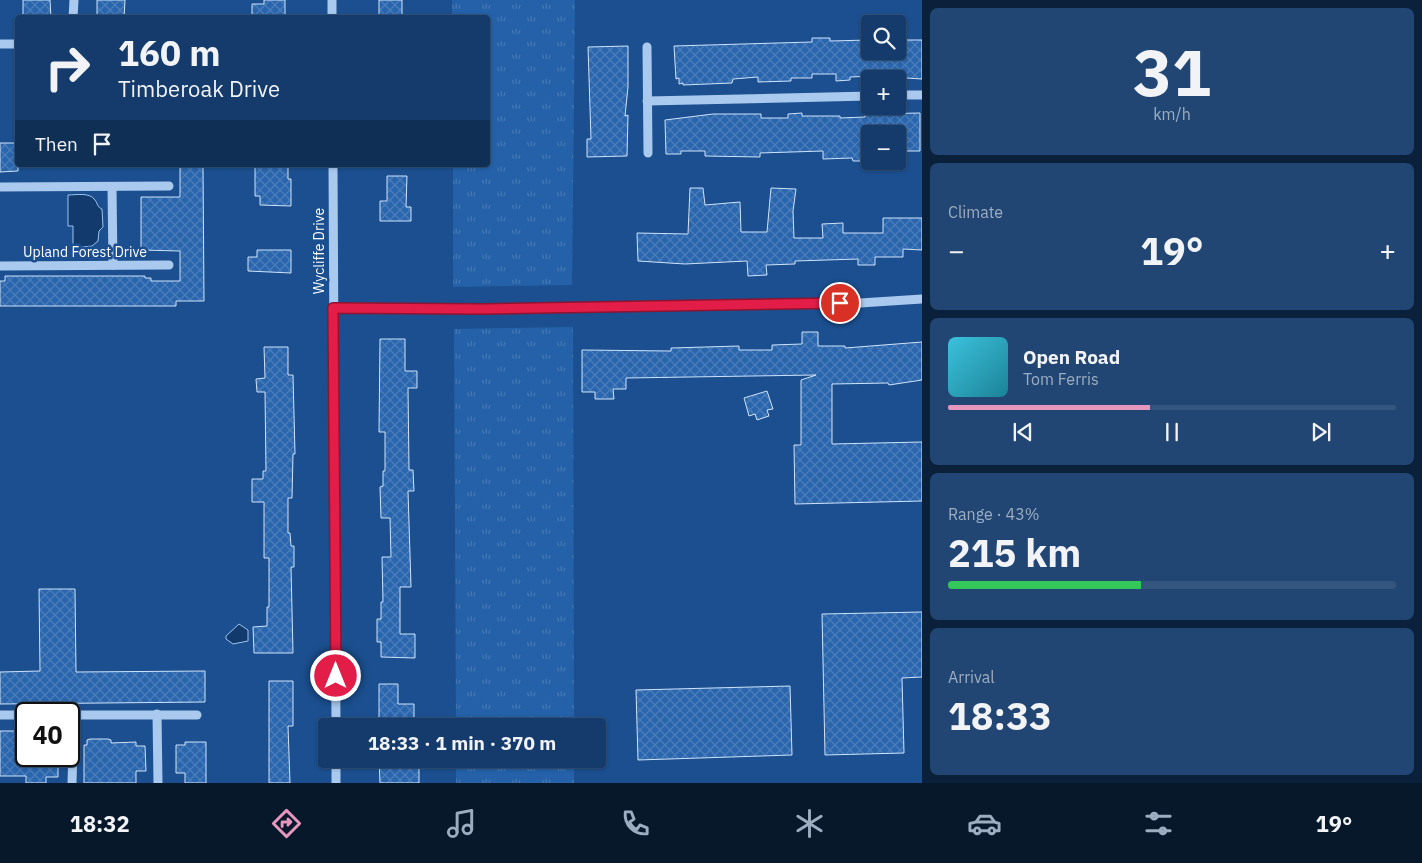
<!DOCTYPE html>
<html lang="en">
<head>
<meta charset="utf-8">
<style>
	:root { --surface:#143b6b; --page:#214673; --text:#f1f3f6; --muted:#9dadc1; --line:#33557e; --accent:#e797bd }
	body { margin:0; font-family:"IBM Plex Sans",sans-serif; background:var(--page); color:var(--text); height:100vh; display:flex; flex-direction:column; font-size:19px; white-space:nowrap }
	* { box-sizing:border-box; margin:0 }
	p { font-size:16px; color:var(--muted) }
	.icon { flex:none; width:28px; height:28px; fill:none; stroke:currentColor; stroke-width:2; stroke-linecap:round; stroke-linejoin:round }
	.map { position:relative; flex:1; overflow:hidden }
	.drawer { display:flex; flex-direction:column; gap:8px; padding:8px; background:#0b203b; width:500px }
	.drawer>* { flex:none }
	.hud { position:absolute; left:15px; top:15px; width:475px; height:152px; border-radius:5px; box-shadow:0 1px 4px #0004,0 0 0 1px var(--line); background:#143b6b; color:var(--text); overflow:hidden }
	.controls { position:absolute; left:861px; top:15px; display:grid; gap:10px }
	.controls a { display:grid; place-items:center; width:45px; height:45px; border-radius:5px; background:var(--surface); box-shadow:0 1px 4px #0004,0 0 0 1px var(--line); font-size:25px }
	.speed { position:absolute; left:15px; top:702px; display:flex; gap:10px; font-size:25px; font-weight:700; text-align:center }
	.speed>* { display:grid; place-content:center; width:65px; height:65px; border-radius:50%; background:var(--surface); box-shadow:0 1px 4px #0004,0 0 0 1px var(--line); line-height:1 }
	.speed .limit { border:2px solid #111; border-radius:8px; background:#fff; color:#111 }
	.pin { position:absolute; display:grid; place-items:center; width:42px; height:42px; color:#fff; margin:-21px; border:2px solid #fff; border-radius:50%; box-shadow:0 1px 5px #0007 }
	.me { position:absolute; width:55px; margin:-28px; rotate:0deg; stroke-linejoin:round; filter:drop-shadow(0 0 4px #0008) }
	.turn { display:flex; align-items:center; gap:18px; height:105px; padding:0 20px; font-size:22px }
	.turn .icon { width:65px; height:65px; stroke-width:2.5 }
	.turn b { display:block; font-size:35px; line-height:42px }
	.then { display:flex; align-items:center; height:48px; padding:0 20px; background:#0003; gap:10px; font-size:19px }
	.big { font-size:38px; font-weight:800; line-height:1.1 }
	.drawer .tile { flex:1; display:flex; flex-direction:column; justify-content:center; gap:8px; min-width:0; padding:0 18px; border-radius:8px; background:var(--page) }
	.drawer .dial { align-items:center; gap:0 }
	.dial b { font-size:65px; line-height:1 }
	.song { display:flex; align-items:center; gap:15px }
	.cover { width:60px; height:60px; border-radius:8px; background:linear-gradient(135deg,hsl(190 70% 55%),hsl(190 70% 35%)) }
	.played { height:5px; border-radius:2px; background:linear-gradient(90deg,var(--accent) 45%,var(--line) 45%) }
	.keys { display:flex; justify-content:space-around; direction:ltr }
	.heat { display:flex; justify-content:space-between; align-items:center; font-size:28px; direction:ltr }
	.charge { height:8px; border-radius:4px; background:linear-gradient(90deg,#34c759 43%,var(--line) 0) }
	.trip { position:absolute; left:318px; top:718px; width:288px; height:50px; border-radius:5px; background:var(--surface); box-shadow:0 1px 4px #0004,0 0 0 1px var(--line); font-weight:800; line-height:50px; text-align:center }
	.tab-bar { display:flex; height:80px; justify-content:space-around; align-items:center; background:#08182b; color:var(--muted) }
	.tab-bar .icon { width:35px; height:35px }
	.tab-bar .current { color:var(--accent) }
	.tab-bar b { font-size:22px; color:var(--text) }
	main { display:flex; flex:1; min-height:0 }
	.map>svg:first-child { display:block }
</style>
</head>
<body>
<main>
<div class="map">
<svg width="922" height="783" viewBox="0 0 922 783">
	<defs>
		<pattern id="grass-tufts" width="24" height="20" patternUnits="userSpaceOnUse" patternTransform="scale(1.25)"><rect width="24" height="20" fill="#2461a8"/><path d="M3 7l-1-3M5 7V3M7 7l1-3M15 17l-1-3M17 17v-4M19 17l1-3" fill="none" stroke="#4579b5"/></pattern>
		<pattern id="building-cross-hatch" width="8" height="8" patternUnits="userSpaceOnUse" patternTransform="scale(1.25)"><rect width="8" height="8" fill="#2a66ad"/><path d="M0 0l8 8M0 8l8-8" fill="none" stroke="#4a7db9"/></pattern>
	</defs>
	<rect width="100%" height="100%" fill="#1b4f8f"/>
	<g fill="url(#grass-tufts)">
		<polygon points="452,0 575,0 572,285 453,287 453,165 488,165 488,18 452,17"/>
		<polygon points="573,327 574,726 456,726 454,329"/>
		<rect x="456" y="759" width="118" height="24"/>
	</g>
	<g fill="#123a6d" stroke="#9cc4f0">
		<path d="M68,195c8,0 22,-3 27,5 3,4 2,7 7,9l1,18 -4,4 -1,10 -6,5 -19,2v-22h-5z"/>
		<polygon points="239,624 248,630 248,641 233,644 226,639 226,636"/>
	</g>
	<g fill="url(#building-cross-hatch)" stroke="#cfe3fa">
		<polygon points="23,0 50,0 51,18 23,18"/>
		<polygon points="97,0 125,0 124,18 97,18"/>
		<polygon points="264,0 285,0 285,18 252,18 252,4 264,4"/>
		<rect x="379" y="0" width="23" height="18"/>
		<polygon points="812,38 830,38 830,41 869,40 869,51 898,51 898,40 922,40 922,79 875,76 850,77 850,80 836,81 836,74 812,74 812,78 791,78 791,81 758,82 758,77 733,79 732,83 683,85 683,83 679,84 679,78 676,79 674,46 812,42"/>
		<polygon points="628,46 628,87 625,116 628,115 627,156 587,157 587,139 591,139 588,47"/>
		<polygon points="802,113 802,116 840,116 840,118 865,117 865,114 920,113 920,151 898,151 898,134 870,134 870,161 853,161 852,158 823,159 823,151 760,153 760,157 705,156 705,151 681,151 681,154 666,154 665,120 713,114 761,114 761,118 788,118 788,114"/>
		<polygon points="0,143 18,143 18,171 0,172"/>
		<polygon points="180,165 203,165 204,301 176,301 176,306 0,306 0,281 5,281 5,276 145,276 145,278 151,278 151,281 180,281 180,251 141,250 141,197 180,197"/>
		<polygon points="255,165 288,165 288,179 291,179 291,206 260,205 260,196 255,196"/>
		<polygon points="387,176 407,176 406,207 411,207 411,221 380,221 380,201 387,201"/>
		<polygon points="690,188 703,188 705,205 740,202 741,232 767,232 771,188 796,189 793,211 794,238 823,238 822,224 843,223 843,233 883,233 883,218 922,218 922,250 903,249 903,257 875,257 875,265 858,265 858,259 795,261 795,264 766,265 767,275 748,276 747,261 685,264 638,261 637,233 688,234"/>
		<polygon points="257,250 291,250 291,273 248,271 248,257 257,257"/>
		<polygon points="802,332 818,332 818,346 845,346 845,348 922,342 922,380 889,385 888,383 832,384 832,444 922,442 922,501 795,504 794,445 801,445 801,380 816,375 626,378 626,389 613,389 614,399 595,399 595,392 582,392 582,350 671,351 671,348 739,346 739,350 772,350 772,345 802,344"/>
		<polygon points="380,339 405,339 405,371 417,371 417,388 408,388 409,470 413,470 414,491 408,491 411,587 400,587 400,634 415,634 415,658 381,657 381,642 377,642 377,619 381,619 381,602 383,602 382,557 391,557 390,518 381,518 380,487 383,486 383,471 385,471 385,432 379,432"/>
		<polygon points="264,347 288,347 288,375 293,375 295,454 293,454 292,498 288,498 288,533 290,533 291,546 294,546 294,567 291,567 293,653 254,653 253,627 267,626 267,607 269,607 269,558 264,558 264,502 252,502 252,479 263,479 263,471 266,471 265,392 257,392 256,379 265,378"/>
		<polygon points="767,391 773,409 767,410 769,416 757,420 755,414 749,416 744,398"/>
		<polygon points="39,589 75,589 76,672 205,671 205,702 0,704 0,672 40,671"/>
		<polygon points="922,612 922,677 902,678 904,753 825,755 822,614"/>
		<polygon points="269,681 293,681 293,726 288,726 290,783 269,783"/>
		<polygon points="379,684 398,684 398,704 414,704 414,725 379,725"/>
		<polygon points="790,686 792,755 638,760 636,690"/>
		<polygon points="0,731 19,731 19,739 24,739 24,756 58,756 58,777 46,777 46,783 26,783 26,776 0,776"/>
		<polygon points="90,739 108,739 111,740 111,743 136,742 136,746 145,746 146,771 136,771 136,783 84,783 84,745 87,745 87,740"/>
		<polygon points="185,742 206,742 206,783 185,783 185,773 176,773 176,745 185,745"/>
		<polygon points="379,759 419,759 419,783 380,783"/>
	</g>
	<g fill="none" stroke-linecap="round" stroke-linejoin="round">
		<g stroke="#a9c9ee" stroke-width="9">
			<polyline points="332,0 332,18"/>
			<polyline points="73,18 74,0"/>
			<polyline points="0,44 18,44"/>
			<polyline points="647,47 648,153"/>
			<polyline points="898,95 922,95"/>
			<polyline points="647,101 870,96"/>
			<polyline points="333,165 336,726"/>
			<polyline points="0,187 169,186"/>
			<polyline points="112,187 113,265"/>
			<polyline points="0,266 169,265"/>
			<polyline points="333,309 484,309 860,303 922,299"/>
			<polyline points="157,714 158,783"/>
			<polyline points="0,715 26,715"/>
			<polyline points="69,715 197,715"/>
			<polyline points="336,759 336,783"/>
			<polyline points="72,783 74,715"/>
		</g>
	</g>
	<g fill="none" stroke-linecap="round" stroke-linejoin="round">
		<defs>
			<polyline id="route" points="336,676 333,308 484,309 840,303"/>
		</defs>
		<use href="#route" stroke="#92132f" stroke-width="12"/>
		<use href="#route" stroke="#e11d48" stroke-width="9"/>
	</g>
	<g text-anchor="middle" stroke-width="5" stroke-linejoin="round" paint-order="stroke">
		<g font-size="14" fill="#fff" stroke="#1b4f8f">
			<text transform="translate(319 251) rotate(-90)" y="5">Wycliffe Drive</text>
			<text x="85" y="257">Upland Forest Drive</text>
		</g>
	</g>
</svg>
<div class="controls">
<a><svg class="icon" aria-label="search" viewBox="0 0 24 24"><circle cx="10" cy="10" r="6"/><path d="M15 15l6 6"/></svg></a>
<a>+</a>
<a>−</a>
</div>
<div class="speed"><div class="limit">40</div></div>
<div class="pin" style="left:840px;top:303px;background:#d93025"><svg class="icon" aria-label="arrive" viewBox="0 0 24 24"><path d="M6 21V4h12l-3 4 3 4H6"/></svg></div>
<svg class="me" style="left:336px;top:676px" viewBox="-20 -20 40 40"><circle r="17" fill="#e11d48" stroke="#fff" stroke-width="3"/><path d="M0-11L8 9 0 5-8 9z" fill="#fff"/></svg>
<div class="trip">18:33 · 1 min · 370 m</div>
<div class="hud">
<div class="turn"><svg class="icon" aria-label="right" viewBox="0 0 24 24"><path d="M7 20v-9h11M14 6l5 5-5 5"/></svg><div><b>160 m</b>Timberoak Drive</div></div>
<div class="then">Then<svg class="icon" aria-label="arrive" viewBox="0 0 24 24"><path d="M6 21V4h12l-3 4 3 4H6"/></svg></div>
</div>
</div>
<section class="drawer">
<div class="tile dial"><b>31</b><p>km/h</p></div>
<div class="tile"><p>Climate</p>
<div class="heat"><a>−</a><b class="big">19°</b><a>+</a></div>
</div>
<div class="tile">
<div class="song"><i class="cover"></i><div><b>Open Road</b><p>Tom Ferris</p></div></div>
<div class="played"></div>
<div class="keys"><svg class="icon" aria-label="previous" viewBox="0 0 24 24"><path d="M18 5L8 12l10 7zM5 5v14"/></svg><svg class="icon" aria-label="pause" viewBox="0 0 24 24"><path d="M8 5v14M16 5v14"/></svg><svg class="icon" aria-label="next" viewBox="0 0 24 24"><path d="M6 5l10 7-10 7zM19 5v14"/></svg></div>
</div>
<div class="tile"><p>Range · 43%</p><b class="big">215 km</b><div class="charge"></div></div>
<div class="tile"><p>Arrival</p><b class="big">18:33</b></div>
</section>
</main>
<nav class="tab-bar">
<b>18:32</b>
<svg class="icon current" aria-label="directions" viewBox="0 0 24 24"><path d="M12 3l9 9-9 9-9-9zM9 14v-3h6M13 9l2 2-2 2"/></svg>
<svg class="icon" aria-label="music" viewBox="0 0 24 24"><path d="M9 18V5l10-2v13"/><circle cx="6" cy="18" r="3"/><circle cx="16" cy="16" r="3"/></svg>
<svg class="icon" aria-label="phone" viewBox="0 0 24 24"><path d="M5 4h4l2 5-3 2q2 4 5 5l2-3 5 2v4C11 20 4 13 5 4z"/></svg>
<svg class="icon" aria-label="climate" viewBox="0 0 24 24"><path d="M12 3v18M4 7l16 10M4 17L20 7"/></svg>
<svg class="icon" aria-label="car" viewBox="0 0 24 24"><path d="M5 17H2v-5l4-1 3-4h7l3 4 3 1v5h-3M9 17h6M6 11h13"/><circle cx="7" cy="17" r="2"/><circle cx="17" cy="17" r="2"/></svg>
<svg class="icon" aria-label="filters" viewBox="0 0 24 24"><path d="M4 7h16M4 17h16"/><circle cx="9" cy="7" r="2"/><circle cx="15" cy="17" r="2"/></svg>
<b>19°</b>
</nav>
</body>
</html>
